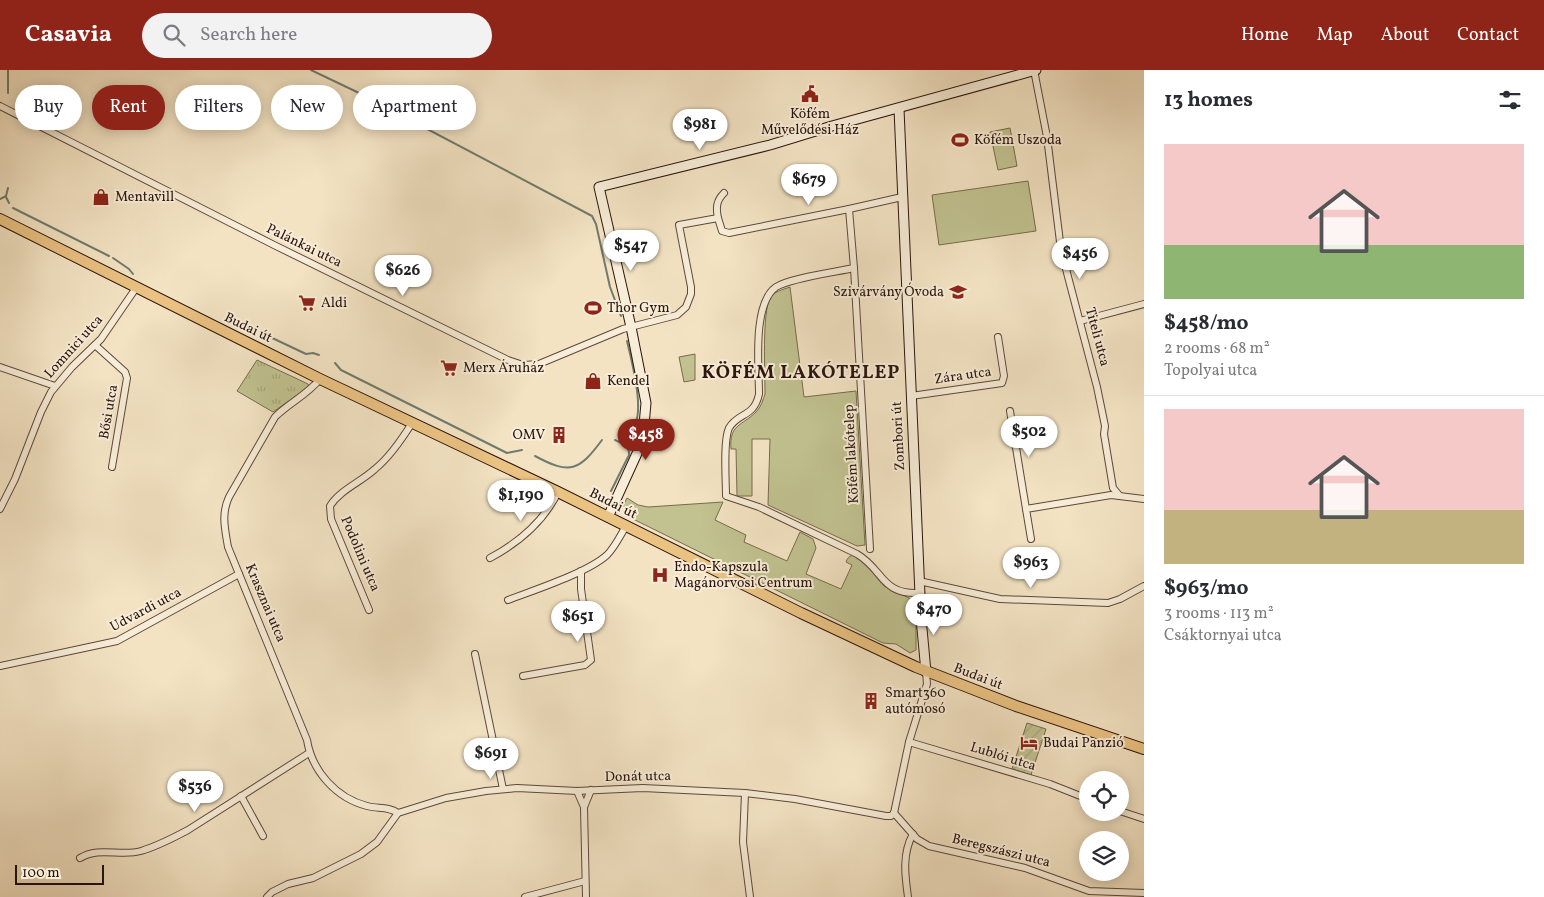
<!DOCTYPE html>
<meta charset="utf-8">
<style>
body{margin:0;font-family:Vollkorn,serif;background:#f2f2f3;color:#2b2b33;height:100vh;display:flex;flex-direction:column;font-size:19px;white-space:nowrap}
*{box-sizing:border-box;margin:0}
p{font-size:16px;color:#7c7c81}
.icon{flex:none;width:28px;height:28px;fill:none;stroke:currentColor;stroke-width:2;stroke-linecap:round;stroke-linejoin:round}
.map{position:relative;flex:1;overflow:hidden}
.side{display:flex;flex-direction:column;background:#fff;width:400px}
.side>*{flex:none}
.banner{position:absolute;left:15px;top:15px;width:475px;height:45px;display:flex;gap:10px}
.buttons{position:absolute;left:1079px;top:701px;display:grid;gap:10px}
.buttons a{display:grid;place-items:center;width:50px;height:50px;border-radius:50%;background:#fff;box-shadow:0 2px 12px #0003;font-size:25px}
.scale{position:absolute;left:15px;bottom:12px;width:89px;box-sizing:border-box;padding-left:5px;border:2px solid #2c150d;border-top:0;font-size:14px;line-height:18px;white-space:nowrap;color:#2c150d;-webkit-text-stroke:4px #f7edd8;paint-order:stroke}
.price{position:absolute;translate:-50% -42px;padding:0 11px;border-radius:18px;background:#fff;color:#222;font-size:16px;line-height:32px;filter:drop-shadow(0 1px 2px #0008)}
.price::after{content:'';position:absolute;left:50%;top:30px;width:15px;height:11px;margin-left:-8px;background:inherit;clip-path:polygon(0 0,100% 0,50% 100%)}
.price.active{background:#8f2418;color:#fff}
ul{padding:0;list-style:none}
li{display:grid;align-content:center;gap:10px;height:265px;padding:0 20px}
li+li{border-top:1px solid #e1e1e2}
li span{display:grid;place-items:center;height:155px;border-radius:0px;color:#555}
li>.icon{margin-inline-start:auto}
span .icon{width:90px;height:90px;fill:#fffc;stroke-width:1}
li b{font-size:21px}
h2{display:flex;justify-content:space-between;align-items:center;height:60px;padding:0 20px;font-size:21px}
.pill{padding:0 18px;border-radius:22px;background:#fff;box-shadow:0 2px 12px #0003;font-size:18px;line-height:45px}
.pill.active{background:#8f2418;color:#fff}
header{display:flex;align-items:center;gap:30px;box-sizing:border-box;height:70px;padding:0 25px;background:#8f2418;color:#fff}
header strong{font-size:24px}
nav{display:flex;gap:28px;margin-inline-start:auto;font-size:18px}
.search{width:350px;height:45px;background:#f2f2f3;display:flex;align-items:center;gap:12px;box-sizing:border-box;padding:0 18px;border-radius:28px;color:#7c7c81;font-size:19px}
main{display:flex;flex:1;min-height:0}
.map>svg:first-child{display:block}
</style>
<header>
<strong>Casavia</strong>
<div class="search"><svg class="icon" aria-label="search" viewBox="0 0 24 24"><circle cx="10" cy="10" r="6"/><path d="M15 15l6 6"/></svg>Search here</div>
<nav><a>Home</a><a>Map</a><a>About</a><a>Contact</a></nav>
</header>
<main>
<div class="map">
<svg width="1144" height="827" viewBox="0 0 1144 827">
<defs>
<pattern id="grass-tufts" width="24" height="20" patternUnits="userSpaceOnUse" patternTransform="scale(1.25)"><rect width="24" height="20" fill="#c1c290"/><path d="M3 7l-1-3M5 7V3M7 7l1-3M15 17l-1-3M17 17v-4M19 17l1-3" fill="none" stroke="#a6a67b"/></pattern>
<pattern id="garden-furrows" width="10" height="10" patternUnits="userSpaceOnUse" patternTransform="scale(1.25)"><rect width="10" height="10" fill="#c1c290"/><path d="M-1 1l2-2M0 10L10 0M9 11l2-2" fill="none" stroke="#a6a67b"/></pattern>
</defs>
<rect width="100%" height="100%" fill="#f3e3c3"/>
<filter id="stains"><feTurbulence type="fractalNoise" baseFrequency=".004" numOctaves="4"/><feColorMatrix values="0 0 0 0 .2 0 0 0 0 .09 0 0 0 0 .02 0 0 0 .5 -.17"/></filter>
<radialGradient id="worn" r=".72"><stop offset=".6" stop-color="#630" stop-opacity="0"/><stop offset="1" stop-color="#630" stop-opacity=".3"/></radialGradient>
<path fill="url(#grass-tufts)" stroke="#766c4e" d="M 257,290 L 308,314 L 309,317 L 273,342 L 237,321 Z"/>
<g fill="#c1c290" stroke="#766c4e">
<path d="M 1010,58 L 1017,96 L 998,100 L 990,62 Z"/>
<path d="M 1028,111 L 1036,161 L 939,175 L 932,125 Z"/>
<path d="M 790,217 L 804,327 L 856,321 L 865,475 L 857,476 L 768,435 L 770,369 L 752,369 L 752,426 L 737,426 L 736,379 L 731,379 C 729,354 742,356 756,342 C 761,337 763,330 765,324 C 765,305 762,242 770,229 C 774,221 782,220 790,217 Z"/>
<path d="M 695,284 L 695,310 L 684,312 L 679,287 Z"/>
<path d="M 627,428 L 638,435 L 648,437 L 723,432 L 715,450 L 746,465 L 744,472 L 787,491 L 800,462 L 813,469 L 816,478 L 806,504 L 841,519 L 852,495 L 846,492 C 854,470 877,511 884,516 C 893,523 906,525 916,532 L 916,580 L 910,583 L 896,574 L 883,573 L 629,447 L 632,441 L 623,436 Z"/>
</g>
<path fill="url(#garden-furrows)" stroke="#766c4e" d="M 1027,653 L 1046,659 L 1031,705 L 1012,699 Z"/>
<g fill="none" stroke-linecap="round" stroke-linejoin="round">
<g stroke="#6f7b6e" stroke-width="2">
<path d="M 8,0 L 8,23"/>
<path d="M 311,0 L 357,22 L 592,146 L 596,154 L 610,217 L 621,246"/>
<path d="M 6,127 L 9,133"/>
<path d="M 0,129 L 6,126 L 8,118"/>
<path d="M 13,138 L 109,186"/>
<path d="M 113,188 L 129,199 L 133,204"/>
<path d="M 268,266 L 306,284 L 313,283 L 319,285"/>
<path d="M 335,293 L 341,300 L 507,383 L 522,380"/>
<path d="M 626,355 L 634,355 C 645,341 631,288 627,271"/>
<path d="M 535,386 C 570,405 579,401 602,370"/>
<path d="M 611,421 L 629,385 C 630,376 622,373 615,370"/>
</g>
<g stroke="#5e483a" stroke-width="8">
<g id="street">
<path d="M 1034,0 L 1047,67 L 1061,180 L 1097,317 L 1105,356 L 1104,364 L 1113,418 L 1119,425"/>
<path d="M 0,36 L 274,175 L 508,290 L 523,295 L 539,294 L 623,259 L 677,245 L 686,237 L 691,224 L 691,217 L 679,155 L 718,148 L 722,161 L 729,163 L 849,139 L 854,198 C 836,202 790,208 776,217 C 752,234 759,298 759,324 C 754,348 738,342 729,358 C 723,371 726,410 726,426 L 759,437 L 857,484 C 884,500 881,525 920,523"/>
<path d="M 849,139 L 902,127"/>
<path d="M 718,148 C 716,138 716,131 724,123"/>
<path d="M 854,198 L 870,479"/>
<path d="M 1080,251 L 1144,234"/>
<path d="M 95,275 L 125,302 L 127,308 L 112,397"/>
<path d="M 0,297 L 55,316"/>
<path d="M 320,309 C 307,325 289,333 275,347 L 229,427 C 221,444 225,459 228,477 L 307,670 C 312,701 336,728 367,736 C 378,739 388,736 398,743"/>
<path d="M 911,326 L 1002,313 L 1004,306 L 998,267"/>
<path d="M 1010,341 L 1026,439"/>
<path d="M 0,439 L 15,409 L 41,342 L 51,322 L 72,297 L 101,269 L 136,218"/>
<path d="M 1031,469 L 1026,439 L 1111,425 L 1144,429"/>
<path d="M 490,488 C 518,473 544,451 558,422"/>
<path d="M 919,511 L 1000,529 L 1108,533 L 1120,529 L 1144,516"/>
<path d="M 508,530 C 534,520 587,503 607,485 C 615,477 620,466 626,456"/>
<path d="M 369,540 L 331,449 L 330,436 C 340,420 361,412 375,399 C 390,387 402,369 412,353"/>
<path d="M 475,584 L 503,719"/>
<path d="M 0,596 L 117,571 L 239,504"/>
<path d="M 523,606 L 585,595 L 591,590 L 581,519 L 581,501"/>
<path d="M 909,672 L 1050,714 L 1088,729"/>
<path d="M 577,721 L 584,737"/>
<path d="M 745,723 L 743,772 L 750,827"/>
<path d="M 241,726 L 263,766"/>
<path d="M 1120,741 L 1144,749"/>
<path d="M 894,743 L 917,769 L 929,776 L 1025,798 L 1089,821 L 1144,823"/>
<path d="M 894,743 L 909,672 L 927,614 L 926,602"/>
<path d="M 80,788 C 99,776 121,787 141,781 C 158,776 173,768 188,760 L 309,683"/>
<path d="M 267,827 L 272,822 L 288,814 L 313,808 L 361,784 L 377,772 L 398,743 L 446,728 L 486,721 L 517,718 L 577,721 L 643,718 L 745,723 L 795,729 L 886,746 L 891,746 L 894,743"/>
<path d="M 525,827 L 585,811"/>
<path d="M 586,827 L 584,737 L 591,720"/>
<path d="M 908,827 C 905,806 902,783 913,764"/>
</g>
</g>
<g stroke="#2c150d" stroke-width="11">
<g id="secondary">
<path d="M 899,39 L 921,548 L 926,602"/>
<path d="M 608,447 L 639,379 L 644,355 L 646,333 L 631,257 L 599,117 L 770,75 L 832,56 L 1036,0"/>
</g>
</g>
<g stroke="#2c150d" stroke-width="12">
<path id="primary" d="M 0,149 L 320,309 L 558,422 L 801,543 L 916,597 L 1016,636 L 1144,679"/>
</g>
<use href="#street" stroke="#f7edd8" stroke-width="6"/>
<use href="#secondary" stroke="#f7edd8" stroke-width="9"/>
<use href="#primary" stroke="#eac282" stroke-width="10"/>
</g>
<defs>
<g id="civic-bare" transform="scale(1.35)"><path d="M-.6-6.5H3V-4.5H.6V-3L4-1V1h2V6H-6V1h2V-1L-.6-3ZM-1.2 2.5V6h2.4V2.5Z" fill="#8f2418" stroke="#f7edd8" stroke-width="2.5" paint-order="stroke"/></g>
<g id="stadium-bare" transform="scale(1.35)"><path d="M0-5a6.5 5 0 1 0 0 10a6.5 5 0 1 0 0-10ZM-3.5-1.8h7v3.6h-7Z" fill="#8f2418" stroke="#f7edd8" stroke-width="2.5" paint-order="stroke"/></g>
<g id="shop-bare" transform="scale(1.35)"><path d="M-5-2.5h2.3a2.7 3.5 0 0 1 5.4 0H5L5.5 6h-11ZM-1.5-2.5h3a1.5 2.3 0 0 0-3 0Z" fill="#8f2418" stroke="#f7edd8" stroke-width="2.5" paint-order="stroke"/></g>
<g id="school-bare" transform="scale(1.35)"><path d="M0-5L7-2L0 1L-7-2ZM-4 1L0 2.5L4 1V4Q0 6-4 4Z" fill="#8f2418" stroke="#f7edd8" stroke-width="2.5" paint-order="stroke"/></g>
<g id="supermarket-bare" transform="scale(1.35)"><path d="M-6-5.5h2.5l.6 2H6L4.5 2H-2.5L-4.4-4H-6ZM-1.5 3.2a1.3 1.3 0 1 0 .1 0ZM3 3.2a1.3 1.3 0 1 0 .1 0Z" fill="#8f2418" stroke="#f7edd8" stroke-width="2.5" paint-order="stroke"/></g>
<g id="building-bare" transform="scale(1.35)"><path d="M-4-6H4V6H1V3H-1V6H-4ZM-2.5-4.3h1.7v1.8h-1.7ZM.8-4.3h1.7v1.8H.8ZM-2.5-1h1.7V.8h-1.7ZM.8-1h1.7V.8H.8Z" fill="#8f2418" stroke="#f7edd8" stroke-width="2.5" paint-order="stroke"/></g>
<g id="hospital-bare" transform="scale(1.35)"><path d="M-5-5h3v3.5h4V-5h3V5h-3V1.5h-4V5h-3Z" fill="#8f2418" stroke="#f7edd8" stroke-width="2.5" paint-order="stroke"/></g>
<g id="hotel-bare" transform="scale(1.35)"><path d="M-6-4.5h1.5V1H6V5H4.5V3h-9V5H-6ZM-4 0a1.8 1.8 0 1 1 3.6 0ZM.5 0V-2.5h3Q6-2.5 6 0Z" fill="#8f2418" stroke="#f7edd8" stroke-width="2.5" paint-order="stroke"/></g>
</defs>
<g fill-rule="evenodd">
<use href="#civic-bare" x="810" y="24"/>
<use href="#stadium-bare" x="960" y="70"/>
<use href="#shop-bare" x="101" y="127"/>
<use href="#school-bare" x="958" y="222"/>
<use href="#supermarket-bare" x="307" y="233"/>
<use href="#stadium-bare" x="593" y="238"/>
<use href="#supermarket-bare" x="449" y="298"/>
<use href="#shop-bare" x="593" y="311"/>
<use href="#building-bare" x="559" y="365"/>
<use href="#hospital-bare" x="660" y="505"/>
<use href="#building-bare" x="871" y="631"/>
<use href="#hotel-bare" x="1029" y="673"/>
</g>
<g text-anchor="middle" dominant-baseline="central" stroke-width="4" stroke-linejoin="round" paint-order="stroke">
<g font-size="14" fill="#2c150d" stroke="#f7edd8" text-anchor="start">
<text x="810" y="44" text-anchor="middle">Köfém<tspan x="810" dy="16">Művelődési Ház</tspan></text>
<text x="974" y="70">Köfém Uszoda</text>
<text x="115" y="127">Mentavill</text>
<text x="944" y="222" text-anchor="end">Szivárvány Óvoda</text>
<text x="321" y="233">Aldi</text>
<text x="607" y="238">Thor Gym</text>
<text x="463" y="298">Merx Áruház</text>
<text x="607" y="311">Kendel</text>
<text x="545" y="365" text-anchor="end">OMV</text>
<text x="674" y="497">Endo-Kapszula<tspan x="674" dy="16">Magánorvosi Centrum</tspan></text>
<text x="885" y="623">Smart360<tspan x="885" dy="16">autómosó</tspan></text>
<text x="1043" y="673">Budai Panzió</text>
</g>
<g font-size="14" fill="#2c150d" stroke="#f7edd8">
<text transform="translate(304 176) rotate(26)">Palánkai utca</text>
<text transform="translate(248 258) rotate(26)">Budai út</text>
<text transform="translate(1097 267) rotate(75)">Titeli utca</text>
<text transform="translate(74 277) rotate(-48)">Lomnici utca</text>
<text transform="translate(963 306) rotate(-8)">Zára utca</text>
<text transform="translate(109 342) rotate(-80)">Bősi utca</text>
<text transform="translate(899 366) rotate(-93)">Zombori út</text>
<text transform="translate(852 384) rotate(-93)">Köfém lakótelep</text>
<text transform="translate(613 434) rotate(27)">Budai út</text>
<text transform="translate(360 484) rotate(67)">Podolini utca</text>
<text transform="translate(265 533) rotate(67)">Krasznai utca</text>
<text transform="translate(146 540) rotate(-28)">Udvardi utca</text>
<text transform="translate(978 607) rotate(21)">Budai út</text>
<text transform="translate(1003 687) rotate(17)">Lublói utca</text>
<text transform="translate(638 707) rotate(-1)">Donát utca</text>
<text transform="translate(1001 781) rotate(14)">Beregszászi utca</text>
</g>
<g font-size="19" font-weight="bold" letter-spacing="1" fill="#2c150d" stroke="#f7edd8">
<text x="801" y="303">KÖFÉM LAKÓTELEP</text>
</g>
</g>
<rect width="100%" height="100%" filter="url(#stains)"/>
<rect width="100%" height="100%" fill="url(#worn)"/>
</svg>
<div class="buttons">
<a><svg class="icon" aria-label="locate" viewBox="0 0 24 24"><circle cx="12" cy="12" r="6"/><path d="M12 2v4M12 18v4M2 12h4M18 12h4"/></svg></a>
<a><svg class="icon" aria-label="layers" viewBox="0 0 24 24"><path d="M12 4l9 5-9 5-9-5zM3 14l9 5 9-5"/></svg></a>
</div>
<div class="scale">100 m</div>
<b class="price" style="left:700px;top:81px">$981</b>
<b class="price" style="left:809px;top:136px">$679</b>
<b class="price" style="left:631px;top:202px">$547</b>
<b class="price" style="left:1080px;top:210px">$456</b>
<b class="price" style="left:403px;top:227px">$626</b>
<b class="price" style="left:1029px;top:388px">$502</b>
<b class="price active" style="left:646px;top:391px">$458</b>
<b class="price" style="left:521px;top:452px">$1,190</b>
<b class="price" style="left:1031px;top:519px">$963</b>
<b class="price" style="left:934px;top:566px">$470</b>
<b class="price" style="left:578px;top:573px">$651</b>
<b class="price" style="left:491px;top:710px">$691</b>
<b class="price" style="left:195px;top:743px">$536</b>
<div class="banner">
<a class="pill">Buy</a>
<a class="pill active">Rent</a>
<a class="pill">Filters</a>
<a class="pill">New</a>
<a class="pill">Apartment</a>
</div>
</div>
<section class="side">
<h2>13 homes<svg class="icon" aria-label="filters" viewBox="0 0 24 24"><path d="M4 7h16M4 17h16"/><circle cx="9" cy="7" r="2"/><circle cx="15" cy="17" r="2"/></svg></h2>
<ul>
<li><span style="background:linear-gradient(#f6c9c9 65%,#8fb573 0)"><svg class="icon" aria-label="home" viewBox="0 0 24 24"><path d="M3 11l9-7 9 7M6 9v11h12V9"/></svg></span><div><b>$458/mo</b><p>2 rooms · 68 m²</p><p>Topolyai utca</p></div></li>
<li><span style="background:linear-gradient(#f6c9c9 65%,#c2b280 0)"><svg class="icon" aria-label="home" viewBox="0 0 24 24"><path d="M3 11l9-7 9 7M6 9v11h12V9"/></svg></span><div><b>$963/mo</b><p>3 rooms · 113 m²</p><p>Csáktornyai utca</p></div></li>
</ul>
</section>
</main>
